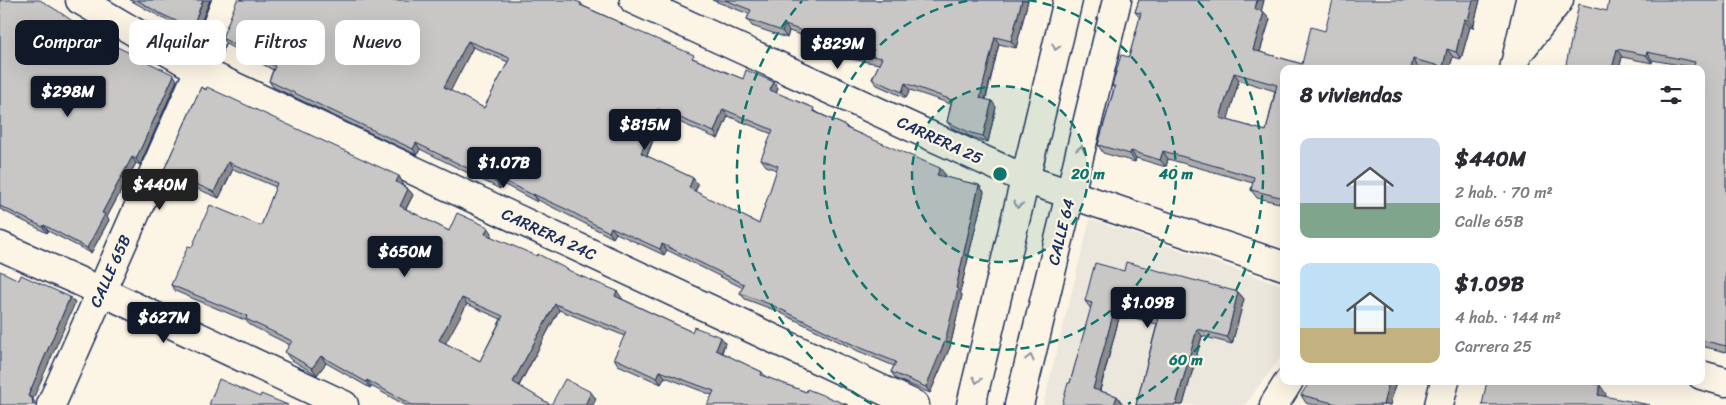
<!DOCTYPE html>
<html lang="es">
<meta charset="utf-8">
<style>
body{margin:0;font-family:Sriracha,sans-serif;background:#f7f7f7;color:#2b2b33;height:100vh;display:flex;flex-direction:column;font-size:19px;white-space:nowrap}
*{box-sizing:border-box;margin:0}
p{font-size:16px;color:#7c7c81}
.icon{flex:none;width:28px;height:28px;fill:none;stroke:currentColor;stroke-width:2;stroke-linecap:round;stroke-linejoin:round}
.map{position:relative;flex:1;overflow:hidden}
.side{position:absolute;left:1280px;top:65px;width:425px;height:320px;display:flex;flex-direction:column;background:#fff;border-radius:10px;box-shadow:0 5px 20px #0002}
.side>*{flex:none}
.hud{position:absolute;left:15px;top:20px;width:475px;height:45px;display:flex;gap:10px}
.price{position:absolute;translate:-50% -42px;padding:0 11px;border-radius:5px;background:#111827;color:#fff;font-size:16px;line-height:32px;filter:drop-shadow(0 1px 2px #0008)}
.price::after{content:'';position:absolute;left:50%;top:30px;width:15px;height:11px;margin-left:-8px;background:inherit;clip-path:polygon(0 0,100% 0,50% 100%)}
.price.on{background:#222;color:#fff}
ul{padding:0;list-style:none}
li{display:flex;align-items:center;gap:15px;height:125px;padding:0 20px}
li span{display:grid;place-items:center;flex:none;width:140px;height:100px;border-radius:10px;color:#555}
li>.icon{margin-inline-start:auto}
span .icon{width:60px;height:60px;fill:#fffc;stroke-width:1}
li b{font-size:21px}
h2{display:flex;justify-content:space-between;align-items:center;height:60px;padding:0 20px;font-size:21px}
.chip{padding:0 18px;border-radius:10px;background:#fff;box-shadow:0 5px 20px #0002;font-size:18px;line-height:45px}
.chip.on{background:#111827;color:#fff}
.map>svg:first-child{display:block}
</style>
<div class="map">
<svg width="1726" height="405" viewBox="0 0 1726 405">
<rect width="100%" height="100%" fill="#fcf5e5"/>
<filter id="ink" filterUnits="userSpaceOnUse"><feTurbulence type="fractalNoise" baseFrequency=".02" numOctaves="2"/><feDisplacementMap in="SourceGraphic" scale="10" xChannelSelector="R" yChannelSelector="G"/><feConvolveMatrix kernelMatrix="1 2 1 2 8 2 1 2 1" color-interpolation-filters="sRGB"/></filter>
<g filter="url(#ink)">
<path fill="#ece7dc" d="M 1090,219 L 1284,286 L 1284,353 L 1245,405 L 1043,405 Z"/>
<g fill="none" stroke-linecap="round" stroke-linejoin="round">
<g stroke="#1b2f5e" stroke-width="31">
<g id="street">
<path d="M 80,0 L 199,70 L 915,405"/>
<path d="M 634,0 L 1025,179"/>
<path d="M 1523,47 L 1559,0"/>
<path d="M 1514,69 L 1530,0"/>
<path d="M 0,246 L 101,291 L 344,405"/>
<path d="M 51,405 L 199,70 L 227,0"/>
<path d="M 1274,405 L 1289,381"/>
<path d="M 1439,405 L 1445,381"/>
</g>
</g>
<g stroke="#1b2f5e" stroke-width="31">
<g id="secondary">
<path d="M 1025,179 L 1284,266"/>
<path d="M 1701,375 L 1726,382"/>
<path d="M 971,405 L 1068,0"/>
<path d="M 1019,405 L 1117,0"/>
</g>
</g>
<use href="#street" stroke="#fcf5e5" stroke-width="28"/>
<use href="#secondary" stroke="#fcf5e5" stroke-width="28"/>
</g>
<g fill="#acabaa" stroke="#1b2f5e" fill-rule="evenodd">
<path d="M 0,0 L 91,34 L 177,80 L 140,165 L 136,163 L 107,217 L 109,220 L 91,253 L 48,231 L 47,233 L 0,209 Z"/>
<path d="M 130,0 L 210,0 L 198,30 L 196,28 L 193,34 L 164,19 Z"/>
<path d="M 712,0 L 1028,0 L 1016,48 L 999,44 L 986,99 L 996,107 L 988,142 L 976,139 L 952,128 L 947,122 L 951,104 L 910,90 L 906,98 L 877,85 L 872,79 L 879,64 L 845,58 L 840,51 L 841,48 L 789,31 L 787,38 L 752,26 L 747,19 L 749,14 Z"/>
<path d="M 1139,0 L 1264,0 L 1261,11 L 1264,12 L 1270,19 L 1260,52 L 1302,64 L 1325,31 L 1480,0 L 1473,28 L 1470,27 L 1461,59 L 1453,57 L 1449,69 L 1426,69 L 1418,67 L 1418,69 L 1284,69 L 1284,204 L 1257,198 L 1251,190 L 1253,183 L 1168,159 L 1166,167 L 1136,158 L 1135,162 L 1103,153 L 1098,145 L 1114,88 L 1112,86 L 1129,57 L 1140,18 L 1135,12 ZM 1239,80 L 1275,91 L 1266,131 L 1227,120 Z"/>
<path d="M 1726,0 L 1726,352 L 1701,346 L 1701,69 L 1652,60 L 1652,63 L 1622,57 L 1619,69 L 1607,11 Z"/>
<path d="M 581,3 L 583,6 L 621,23 L 623,26 L 697,60 L 743,79 L 774,82 L 778,88 L 776,93 L 846,126 L 849,129 L 945,174 L 944,177 L 979,185 L 984,192 L 960,292 L 962,295 L 950,347 L 930,393 L 896,379 L 891,372 L 894,366 L 858,351 L 777,311 L 745,299 L 740,293 L 743,288 L 667,250 L 664,255 L 616,233 L 613,238 L 572,217 L 538,200 L 537,202 L 503,184 L 500,189 L 420,149 L 417,155 L 273,87 L 269,81 L 273,70 L 226,44 L 222,38 ZM 473,47 L 508,62 L 484,108 L 450,91 ZM 663,115 L 718,139 L 728,116 L 772,134 L 761,159 L 766,166 L 777,170 L 759,224 L 695,192 L 698,185 L 693,178 L 647,156 Z"/>
<path d="M 201,87 L 403,183 L 402,185 L 408,189 L 413,195 L 406,209 L 449,231 L 492,233 L 491,237 L 578,275 L 622,298 L 622,299 L 692,332 L 725,343 L 722,353 L 762,372 L 766,377 L 806,392 L 848,405 L 712,395 L 665,377 L 661,384 L 618,365 L 614,358 L 625,336 L 559,310 L 519,386 L 551,405 L 405,405 L 371,386 L 370,388 L 326,363 L 317,375 L 290,359 L 285,352 L 290,345 L 250,325 L 247,321 L 175,291 L 171,285 L 192,247 L 261,226 L 276,187 L 233,169 L 219,198 L 169,177 L 164,170 ZM 467,304 L 501,319 L 480,361 L 445,343 Z"/>
<path d="M 1124,271 L 1238,292 L 1244,299 L 1232,344 L 1202,336 L 1183,405 L 1136,405 L 1157,324 L 1120,314 L 1100,391 L 1117,396 L 1122,403 L 1070,383 L 1091,309 L 1085,301 Z"/>
<path d="M 1396,381 L 1390,405 L 1313,405 L 1306,403 L 1301,395 Z"/>
</g>
<g fill="#8c8b8b" stroke="#1b2f5e">
<path d="M 203,0 L 210,0 L 198,30 L 194,23 Z"/>
<path d="M 1022,0 L 1028,0 L 1016,48 L 1011,41 Z"/>
<path d="M 1257,0 L 1264,0 L 1260,17 L 1255,9 Z"/>
<path d="M 1473,0 L 1480,0 L 1473,28 L 1468,20 Z"/>
<path d="M 1264,12 L 1270,19 L 1258,58 L 1253,50 Z"/>
<path d="M 1464,19 L 1470,27 L 1461,59 L 1456,52 Z"/>
<path d="M 191,22 L 196,28 L 193,34 L 189,27 Z"/>
<path d="M 785,25 L 789,31 L 787,38 L 782,31 Z"/>
<path d="M 995,37 L 999,44 L 984,104 L 980,98 Z"/>
<path d="M 468,41 L 473,47 L 449,94 L 444,87 Z"/>
<path d="M 1447,49 L 1453,57 L 1449,69 L 1444,69 L 1443,67 Z"/>
<path d="M 1617,49 L 1622,57 L 1619,69 L 1612,69 Z"/>
<path d="M 1647,52 L 1652,60 L 1652,63 L 1646,55 Z"/>
<path d="M 1413,59 L 1418,67 L 1418,69 L 1411,69 Z"/>
<path d="M 1234,73 L 1239,80 L 1226,126 L 1220,118 Z"/>
<path d="M 174,75 L 177,80 L 140,165 L 136,159 Z"/>
<path d="M 774,82 L 778,88 L 775,96 L 770,90 Z"/>
<path d="M 905,83 L 910,90 L 906,98 L 902,92 Z"/>
<path d="M 992,101 L 996,107 L 988,142 L 983,136 Z"/>
<path d="M 658,109 L 663,115 L 645,160 L 641,153 Z"/>
<path d="M 723,109 L 728,116 L 718,139 L 714,132 Z"/>
<path d="M 416,143 L 420,149 L 417,155 L 413,149 Z"/>
<path d="M 1131,151 L 1136,158 L 1135,162 L 1130,154 Z"/>
<path d="M 1163,151 L 1168,159 L 1166,167 L 1160,160 Z"/>
<path d="M 132,157 L 136,163 L 107,217 L 109,220 L 91,253 L 87,248 L 102,213 Z"/>
<path d="M 228,162 L 233,169 L 219,198 L 214,192 Z"/>
<path d="M 940,168 L 945,174 L 942,182 L 937,175 Z"/>
<path d="M 399,176 L 403,183 L 400,189 L 396,182 Z"/>
<path d="M 498,178 L 503,184 L 500,189 L 496,182 Z"/>
<path d="M 693,178 L 698,185 L 693,195 L 689,188 Z"/>
<path d="M 979,185 L 984,192 L 960,292 L 962,295 L 950,347 L 930,393 L 926,387 L 956,288 Z"/>
<path d="M 408,189 L 413,195 L 404,212 L 400,206 Z"/>
<path d="M 533,194 L 538,200 L 537,202 L 533,195 Z"/>
<path d="M 44,225 L 48,231 L 47,233 L 43,227 Z"/>
<path d="M 488,227 L 492,233 L 489,240 L 485,234 Z"/>
<path d="M 611,227 L 616,233 L 613,238 L 609,232 Z"/>
<path d="M 662,244 L 667,250 L 664,255 L 660,249 Z"/>
<path d="M 617,291 L 622,298 L 620,302 L 615,296 Z"/>
<path d="M 1238,292 L 1244,299 L 1232,344 L 1227,337 Z"/>
<path d="M 70,297 L 75,303 L 33,399 L 36,405 L 33,405 L 28,396 Z"/>
<path d="M 462,298 L 467,304 L 444,346 L 439,340 Z"/>
<path d="M 555,304 L 559,310 L 517,389 L 513,382 Z"/>
<path d="M 1115,307 L 1120,314 L 1098,397 L 1093,389 Z"/>
<path d="M 1197,329 L 1202,336 L 1183,405 L 1176,405 Z"/>
<path d="M 721,337 L 725,343 L 720,357 L 716,350 Z"/>
<path d="M 321,356 L 326,363 L 317,375 L 312,368 Z"/>
<path d="M 660,371 L 665,377 L 661,384 L 657,378 Z"/>
<path d="M 367,380 L 371,386 L 370,388 L 366,382 Z"/>
<path d="M 1389,381 L 1396,381 L 1390,405 L 1383,405 Z"/>
<path d="M 1600,385 L 1606,394 L 1604,403 L 1598,395 Z"/>
<path d="M 591,392 L 596,399 L 593,405 L 585,405 Z"/>
<path d="M 1117,396 L 1122,403 L 1122,405 L 1114,405 Z"/>
</g>
<g fill="#c8c7c6" stroke="#1b2f5e" fill-rule="evenodd">
<path d="M 0,0 L 40,0 L 58,11 L 91,34 L 174,75 L 136,159 L 132,157 L 102,213 L 105,214 L 87,248 L 44,225 L 43,227 L 0,206 Z"/>
<path d="M 137,0 L 203,0 L 194,23 L 191,22 L 189,27 L 159,13 Z"/>
<path d="M 237,0 L 573,0 L 581,3 L 580,5 L 621,23 L 621,24 L 694,55 L 692,58 L 743,79 L 746,70 L 774,82 L 770,90 L 814,108 L 813,111 L 846,126 L 846,128 L 940,168 L 937,175 L 979,185 L 956,288 L 958,289 L 945,341 L 926,387 L 891,372 L 896,362 L 854,345 L 772,305 L 740,293 L 744,284 L 662,244 L 660,249 L 611,227 L 609,232 L 568,210 L 533,194 L 533,195 L 498,178 L 496,182 L 416,143 L 413,149 L 269,81 L 275,66 L 222,38 ZM 468,41 L 510,58 L 484,108 L 444,87 ZM 658,109 L 714,132 L 723,109 L 773,130 L 761,159 L 778,166 L 759,224 L 689,188 L 693,178 L 641,153 Z"/>
<path d="M 725,0 L 1022,0 L 1011,41 L 995,37 L 980,98 L 992,101 L 983,136 L 971,133 L 947,122 L 952,100 L 905,83 L 902,92 L 872,79 L 882,58 L 840,51 L 842,44 L 785,25 L 782,31 L 747,19 L 751,10 Z"/>
<path d="M 1139,0 L 1257,0 L 1255,9 L 1264,12 L 1253,50 L 1302,64 L 1311,27 L 1325,31 L 1333,0 L 1473,0 L 1468,20 L 1464,19 L 1456,52 L 1447,49 L 1443,67 L 1413,59 L 1411,69 L 1284,69 L 1284,198 L 1251,190 L 1254,177 L 1163,151 L 1160,160 L 1131,151 L 1130,154 L 1098,145 L 1115,86 L 1112,86 L 1121,55 L 1129,57 L 1141,13 L 1135,12 ZM 1234,73 L 1277,85 L 1266,131 L 1220,118 Z"/>
<path d="M 1609,0 L 1726,0 L 1726,346 L 1701,340 L 1701,69 L 1693,69 L 1695,62 L 1647,52 L 1646,55 L 1617,49 L 1612,69 L 1565,69 L 1579,4 L 1607,11 Z"/>
<path d="M 201,87 L 206,90 L 207,87 L 399,176 L 396,182 L 408,189 L 400,206 L 449,231 L 457,213 L 488,227 L 485,234 L 537,256 L 538,254 L 578,275 L 617,291 L 615,296 L 692,332 L 694,327 L 721,337 L 716,350 L 762,372 L 761,375 L 806,392 L 807,389 L 848,405 L 707,405 L 714,391 L 660,371 L 657,378 L 614,358 L 626,332 L 555,304 L 513,382 L 551,405 L 412,405 L 367,380 L 366,382 L 321,356 L 312,368 L 285,352 L 292,341 L 246,319 L 247,316 L 171,285 L 188,246 L 192,247 L 210,205 L 261,226 L 277,183 L 228,162 L 214,192 L 164,170 ZM 462,298 L 503,316 L 480,361 L 439,340 Z"/>
<path d="M 1126,262 L 1238,292 L 1227,337 L 1197,329 L 1176,405 L 1136,405 L 1159,318 L 1115,307 L 1093,389 L 1117,396 L 1114,405 L 1062,405 L 1068,383 L 1070,383 L 1092,303 L 1085,301 L 1095,263 L 1124,271 Z"/>
<path d="M 0,271 L 19,280 L 21,275 L 70,297 L 28,396 L 32,398 L 33,405 L 0,405 Z"/>
<path d="M 219,379 L 260,397 L 261,394 L 288,405 L 209,405 Z"/>
<path d="M 565,379 L 591,392 L 585,405 L 551,405 Z"/>
<path d="M 1310,381 L 1389,381 L 1383,405 L 1341,405 L 1301,395 Z"/>
<path d="M 1487,381 L 1582,381 L 1600,385 L 1598,395 L 1650,405 L 1482,405 Z"/>
</g>
<defs><path id="oneway-chevron" d="M-2-3.5L2.5 0L-2 3.5" fill="none" stroke-width="1.6" stroke-linecap="round" stroke-linejoin="round" transform="scale(1.25)"/></defs>
<g stroke="#8c92a2">
<use href="#oneway-chevron" transform="translate(1056 47) rotate(104)"/>
<use href="#oneway-chevron" transform="translate(1081 149) rotate(-76)"/>
<use href="#oneway-chevron" transform="translate(1018 205) rotate(103)"/>
<use href="#oneway-chevron" transform="translate(1030 358) rotate(-76)"/>
<use href="#oneway-chevron" transform="translate(977 380) rotate(103)"/>
</g>
</g>
<circle cx="1000" cy="174" r="88" fill="#0f766e" fill-opacity=".12"/>
<g fill="none" stroke="#0f766e" stroke-width="2.5" stroke-dasharray="9 6">
<circle cx="1000" cy="174" r="88"/>
<path d="M1028 0A176 176 0 1 1 972 0"/>
<path d="M872 404A263 263 0 0 1 802 1M1198 1A263 263 0 0 1 1128 404"/>
</g>
<g text-anchor="middle" dominant-baseline="central" stroke-width="4.5" stroke-linejoin="round" paint-order="stroke">
<g font-size="16" fill="#1b2f5e" stroke="#fcf5e5">
<text transform="translate(940 140) rotate(25)">CARRERA 25</text>
<text transform="translate(1061 232) rotate(-76)">CALLE 64</text>
<text transform="translate(549 234) rotate(25)">CARRERA 24C</text>
<text transform="translate(110 271) rotate(-66)">CALLE 65B</text>
</g>
</g>
<circle cx="1000" cy="174" r="8" fill="#0f766e" stroke="#fcf5e5" stroke-width="2.5"/>
<g font-size="15" text-anchor="middle" font-weight="bold" fill="#0f766e" stroke="#fcf5e5" stroke-width="4.5" stroke-linejoin="round" paint-order="stroke">
<text x="1088" y="179">20 m</text>
<text x="1176" y="179">40 m</text>
<text x="1186" y="365">60 m</text>
</g>
</svg>
<b class="price" style="left:838px;top:70px">$829M</b>
<b class="price" style="left:68px;top:118px">$298M</b>
<b class="price" style="left:645px;top:151px">$815M</b>
<b class="price" style="left:504px;top:189px">$1.07B</b>
<b class="price on" style="left:160px;top:211px">$440M</b>
<b class="price" style="left:405px;top:278px">$650M</b>
<b class="price" style="left:1148px;top:329px">$1.09B</b>
<b class="price" style="left:164px;top:344px">$627M</b>
<div class="hud">
<a class="chip on">Comprar</a>
<a class="chip">Alquilar</a>
<a class="chip">Filtros</a>
<a class="chip">Nuevo</a>
</div>
<section class="side">
<h2>8 viviendas<svg class="icon" aria-label="filters" viewBox="0 0 24 24"><path d="M4 7h16M4 17h16"/><circle cx="9" cy="7" r="2"/><circle cx="15" cy="17" r="2"/></svg></h2>
<ul>
<li><span style="background:linear-gradient(#c9d6e8 65%,#7fa58c 0)"><svg class="icon" aria-label="home" viewBox="0 0 24 24"><path d="M3 11l9-7 9 7M6 9v11h12V9"/></svg></span><div><b>$440M</b><p>2 hab. · 70 m²</p><p>Calle 65B</p></div></li>
<li><span style="background:linear-gradient(#bfe0f5 65%,#c2b280 0)"><svg class="icon" aria-label="home" viewBox="0 0 24 24"><path d="M3 11l9-7 9 7M6 9v11h12V9"/></svg></span><div><b>$1.09B</b><p>4 hab. · 144 m²</p><p>Carrera 25</p></div></li>
</ul>
</section>
</div>
